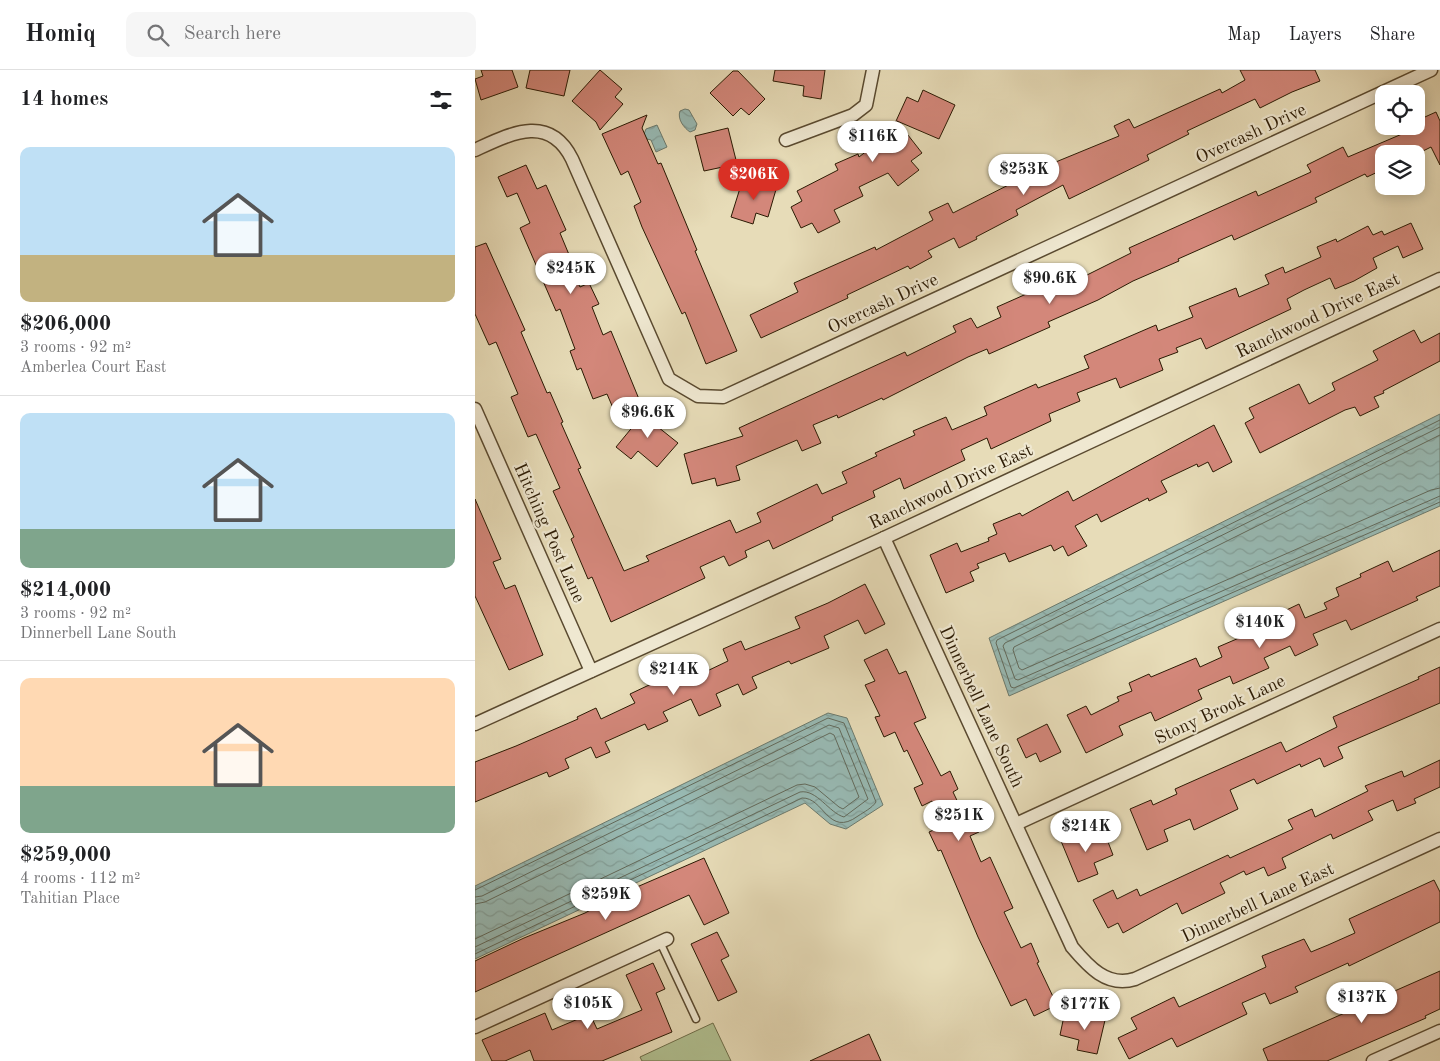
<!DOCTYPE html>
<meta charset="utf-8">
<style>
body{margin:0;font-family:"Old Standard TT",serif;background:#f6f6f6;color:#202124;height:100vh;display:flex;flex-direction:column;font-size:19px;white-space:nowrap}
*{box-sizing:border-box;margin:0}
p{font-size:16px;color:#757577}
.icon{flex:none;width:28px;height:28px;fill:none;stroke:currentColor;stroke-width:2;stroke-linecap:round;stroke-linejoin:round}
.map{position:relative;flex:1;overflow:hidden}
.drawer{display:flex;flex-direction:column;background:#fff;width:475px}
.drawer>*{flex:none}
.fabs{position:absolute;left:900px;top:15px;display:grid;gap:10px}
.fabs a{display:grid;place-items:center;width:50px;height:50px;border-radius:10px;background:#fff;box-shadow:0 2px 12px #0003;font-size:25px}
.price{position:absolute;translate:-50% -42px;padding:0 11px;border-radius:18px;background:#fff;color:#222;font-size:16px;line-height:32px;filter:drop-shadow(0 1px 2px #0008)}
.price::after{content:'';position:absolute;left:50%;top:30px;width:15px;height:11px;margin-left:-8px;background:inherit;clip-path:polygon(0 0,100% 0,50% 100%)}
.price.active{background:#d93025;color:#fff}
ul{padding:0;list-style:none}
li{display:grid;align-content:center;gap:10px;height:265px;padding:0 20px}
li+li{border-top:1px solid #e0e0e0}
li span{display:grid;place-items:center;height:155px;border-radius:10px;color:#555}
li>.icon{margin-inline-start:auto}
span .icon{width:90px;height:90px;fill:#fffc;stroke-width:1}
li b{font-size:21px}
h2{display:flex;justify-content:space-between;align-items:center;height:60px;padding:0 20px;font-size:21px}
header{display:flex;align-items:center;gap:30px;box-sizing:border-box;height:70px;padding:0 25px;background:#fff;border-bottom:1px solid #e0e0e0}
header strong{font-size:24px}
nav{display:flex;gap:28px;margin-inline-start:auto;font-size:18px}
.search{width:350px;height:45px;background:#f6f6f6;display:flex;align-items:center;gap:12px;box-sizing:border-box;padding:0 18px;border-radius:10px;color:#757577;font-size:19px}
main{display:flex;flex:1;min-height:0}
.map>svg:first-child{display:block}
</style>
<header>
<strong>Homiq</strong>
<div class="search"><svg class="icon" aria-label="search" viewBox="0 0 24 24"><circle cx="10" cy="10" r="6"/><path d="M15 15l6 6"/></svg>Search here</div>
<nav><a>Map</a><a>Layers</a><a>Share</a></nav>
</header>
<main>
<section class="drawer">
<h2>14 homes<svg class="icon" aria-label="filters" viewBox="0 0 24 24"><path d="M4 7h16M4 17h16"/><circle cx="9" cy="7" r="2"/><circle cx="15" cy="17" r="2"/></svg></h2>
<ul>
<li><span style="background:linear-gradient(#bfe0f5 70%,#c2b280 0)"><svg class="icon" aria-label="home" viewBox="0 0 24 24"><path d="M3 11l9-7 9 7M6 9v11h12V9"/></svg></span><div><b>$206,000</b><p>3 rooms · 92 m²</p><p>Amberlea Court East</p></div></li>
<li><span style="background:linear-gradient(#bfe0f5 75%,#7fa58c 0)"><svg class="icon" aria-label="home" viewBox="0 0 24 24"><path d="M3 11l9-7 9 7M6 9v11h12V9"/></svg></span><div><b>$214,000</b><p>3 rooms · 92 m²</p><p>Dinnerbell Lane South</p></div></li>
<li><span style="background:linear-gradient(#ffd9b3 70%,#7fa58c 0)"><svg class="icon" aria-label="home" viewBox="0 0 24 24"><path d="M3 11l9-7 9 7M6 9v11h12V9"/></svg></span><div><b>$259,000</b><p>4 rooms · 112 m²</p><p>Tahitian Place</p></div></li>
</ul>
</section>
<div class="map">
<svg width="965" height="991" viewBox="0 0 965 991">
<defs>
<pattern id="water-waves" width="16" height="10" patternUnits="userSpaceOnUse" patternTransform="scale(1.25)"><rect width="16" height="10" fill="#98bab4"/><path d="M0 5q4-4 8 0t8 0" fill="none" stroke="#839f99"/></pattern>
</defs>
<rect width="100%" height="100%" fill="#e7dcb8"/>
<filter id="stains"><feTurbulence type="fractalNoise" baseFrequency=".004" numOctaves="4"/><feColorMatrix values="0 0 0 0 .2 0 0 0 0 .09 0 0 0 0 .02 0 0 0 .5 -.17"/></filter>
<radialGradient id="worn" r=".72"><stop offset=".6" stop-color="#630" stop-opacity="0"/><stop offset="1" stop-color="#630" stop-opacity=".3"/></radialGradient>
<path fill="#b1c192" stroke="#6e6e4a" d="M 238,953 L 256,991 L 167,991 L 165,987 Z"/>
<g fill="url(#water-waves)" stroke="#6c7a6d">
<path d="M 210,39 L 214,40 L 222,54 L 220,60 L 215,62 C 209,58 202,49 205,41 Z"/>
<path d="M 182,55 L 192,77 L 181,82 L 176,70 L 172,69 L 169,64 L 171,59 Z"/>
<path d="M 965,344 L 965,436 L 534,626 L 514,568 Z"/>
<path d="M 353,643 L 372,648 L 408,735 L 371,759 L 355,754 L 330,733 L 0,889 L 0,816 Z"/>
</g>
<g fill="none" stroke-linecap="round" stroke-linejoin="round">
<g stroke="#626a5c" stroke-width="1">
<path d="M 965,350 L 522,570 L 521,573 L 536,617 L 539,618 L 965,432"/>
<path d="M 965,357 L 530,573 L 528,576 L 540,609 L 543,610 L 965,426"/>
<path d="M 965,365 L 539,577 L 538,580 L 544,598 L 547,600 L 956,420 L 965,418"/>
<path d="M 0,820 L 353,648 L 369,653 L 401,732 C 397,738 389,742 383,746 C 353,768 349,727 327,728 L 0,884"/>
<path d="M 0,827 L 7,826 L 354,655 L 364,658 L 393,729 L 369,747 C 354,743 342,719 325,722 L 0,877"/>
<path d="M 0,834 L 10,832 L 355,663 L 359,665 L 384,727 L 368,739 L 364,737 L 340,717 L 330,714 L 322,715 L 0,869"/>
</g>
</g>
<g fill="#d3877a" stroke="#2b1a03">
<path d="M 6,0 L 37,0 L 43,17 L 6,30 L 0,9 L 8,6 Z"/>
<path d="M 55,0 L 95,0 L 89,26 L 51,18 Z"/>
<path d="M 125,0 L 147,19 L 140,27 L 148,34 L 125,60 L 121,52 L 97,31 Z"/>
<path d="M 300,0 L 350,0 L 346,29 L 328,26 L 329,16 L 298,11 Z"/>
<path d="M 765,0 L 840,0 L 845,11 L 817,22 L 785,38 L 780,29 L 712,61 L 714,64 L 672,85 L 674,90 L 594,129 L 588,115 L 541,140 L 543,145 L 501,167 L 502,169 L 484,178 L 479,168 L 453,181 L 457,187 L 435,199 L 433,196 L 372,225 L 373,228 L 286,268 L 275,245 L 323,222 L 319,213 L 400,177 L 401,180 L 458,150 L 454,142 L 473,133 L 478,143 L 571,96 L 644,66 L 639,56 L 654,49 L 659,58 L 745,19 L 747,23 L 770,10 Z"/>
<path d="M 258,1 L 263,1 L 290,29 L 274,45 L 266,38 L 258,46 L 235,23 Z"/>
<path d="M 448,20 L 480,35 L 464,69 L 422,51 L 447,83 L 436,91 L 444,100 L 423,116 L 413,103 L 384,117 L 388,126 L 359,140 L 365,152 L 343,163 L 337,153 L 326,158 L 316,137 L 327,131 L 322,121 L 363,100 L 360,94 L 383,84 L 384,87 L 416,62 L 432,27 L 443,32 Z"/>
<path d="M 961,42 L 965,51 L 965,95 L 956,77 L 942,84 L 909,84 L 909,99 L 892,107 L 890,104 L 840,128 L 842,132 L 759,170 L 757,165 L 703,189 L 704,191 L 658,211 L 623,230 L 573,252 L 575,257 L 514,284 L 512,279 L 493,287 L 408,330 L 407,328 L 363,348 L 362,345 L 338,355 L 346,373 L 327,381 L 322,370 L 261,396 L 265,410 L 242,416 L 240,408 L 217,414 L 209,384 L 268,366 L 264,358 L 430,282 L 432,286 L 481,262 L 478,256 L 496,248 L 502,258 L 526,247 L 522,237 L 601,202 L 604,209 L 656,183 L 654,178 L 781,121 L 783,126 L 836,102 L 832,95 L 868,77 L 873,87 L 927,64 L 924,56 L 941,56 L 941,51 Z"/>
<path d="M 172,45 L 167,58 L 183,94 L 186,93 L 222,180 L 220,181 L 262,281 L 231,294 L 210,242 L 207,244 L 167,157 L 159,136 L 166,132 L 153,101 L 146,105 L 127,64 Z"/>
<path d="M 253,58 L 262,94 L 229,101 L 220,66 Z"/>
<path d="M 51,95 L 62,119 L 71,115 L 91,160 L 85,163 L 95,187 L 91,189 L 105,217 L 114,213 L 124,234 L 117,237 L 128,265 L 136,261 L 166,334 L 141,345 L 132,324 L 118,329 L 106,298 L 102,300 L 95,281 L 100,279 L 85,239 L 81,241 L 45,158 L 55,153 L 42,123 L 32,127 L 23,107 Z"/>
<path d="M 280,109 L 302,116 L 293,147 L 281,143 L 278,154 L 256,147 L 266,115 L 277,119 Z"/>
<path d="M 936,153 L 948,179 L 928,188 L 923,176 L 898,188 L 902,198 L 879,211 L 860,219 L 855,208 L 829,220 L 812,229 L 816,239 L 731,279 L 726,268 L 701,278 L 703,282 L 684,289 L 688,300 L 645,318 L 641,308 L 602,323 L 605,331 L 574,344 L 576,351 L 516,379 L 512,368 L 486,380 L 490,390 L 429,419 L 425,408 L 398,421 L 400,427 L 357,447 L 358,450 L 298,479 L 294,470 L 270,481 L 272,487 L 254,496 L 249,486 L 225,497 L 230,508 L 136,552 L 117,507 L 113,509 L 96,469 L 99,467 L 78,421 L 85,418 L 61,364 L 53,367 L 36,327 L 43,324 L 21,272 L 14,275 L 0,244 L 0,177 L 11,173 L 50,260 L 46,262 L 72,323 L 75,322 L 88,352 L 86,353 L 106,398 L 103,399 L 149,501 L 174,491 L 171,486 L 255,450 L 261,463 L 286,452 L 282,443 L 342,414 L 347,424 L 372,413 L 367,402 L 402,386 L 400,383 L 440,365 L 438,361 L 471,347 L 477,360 L 512,345 L 509,337 L 561,314 L 563,318 L 614,298 L 609,286 L 681,255 L 683,261 L 718,247 L 714,237 L 761,218 L 764,227 L 794,214 L 790,205 L 808,197 L 810,203 L 846,187 L 842,177 L 861,169 L 862,172 L 893,156 L 898,165 L 907,161 L 909,165 Z"/>
<path d="M 939,260 L 946,273 L 965,263 L 965,291 L 908,321 L 909,323 L 899,327 L 904,337 L 885,346 L 880,337 L 870,340 L 785,383 L 770,353 L 779,348 L 774,338 L 824,314 L 834,334 L 860,320 L 857,313 L 903,290 L 898,281 Z"/>
<path d="M 174,337 L 189,350 L 183,357 L 203,373 L 182,397 L 163,381 L 156,389 L 141,377 Z"/>
<path d="M 739,355 L 757,392 L 738,402 L 733,392 L 723,397 L 722,394 L 686,411 L 692,422 L 674,431 L 673,428 L 626,452 L 622,444 L 600,456 L 612,476 L 593,486 L 588,476 L 579,481 L 576,475 L 534,492 L 530,483 L 502,494 L 504,498 L 495,502 L 499,511 L 471,523 L 455,485 L 482,473 L 486,482 L 514,471 L 513,468 L 522,464 L 518,454 L 545,443 L 547,446 L 593,421 L 598,431 Z"/>
<path d="M 0,429 L 26,489 L 18,492 L 30,519 L 40,515 L 68,585 L 34,600 L 0,526 Z"/>
<path d="M 965,480 L 965,516 L 941,527 L 943,530 L 876,560 L 871,550 L 838,564 L 843,575 L 820,586 L 815,576 L 789,588 L 794,598 L 758,614 L 755,606 L 723,620 L 727,629 L 680,651 L 676,642 L 644,656 L 648,665 L 611,683 L 592,645 L 611,636 L 616,645 L 644,631 L 642,627 L 657,621 L 654,613 L 674,604 L 676,607 L 721,588 L 725,597 L 747,587 L 743,577 L 778,562 L 780,567 L 806,555 L 801,545 L 824,534 L 830,548 L 852,539 L 849,533 L 864,526 L 861,518 L 886,507 L 885,504 L 913,491 L 918,502 Z"/>
<path d="M 390,514 L 410,554 L 390,564 L 383,550 L 349,566 L 354,578 L 316,594 L 314,591 L 277,607 L 282,618 L 268,625 L 263,614 L 241,624 L 246,636 L 224,646 L 216,629 L 188,642 L 193,651 L 173,660 L 170,654 L 130,672 L 135,682 L 121,688 L 116,677 L 90,689 L 94,698 L 74,707 L 72,702 L 0,732 L 0,692 L 41,676 L 103,649 L 102,647 L 121,638 L 126,649 L 160,633 L 155,624 L 225,591 L 230,602 L 253,591 L 248,579 L 266,571 L 270,580 L 325,558 L 320,547 L 353,533 Z"/>
<path d="M 412,579 L 424,604 L 431,601 L 451,648 L 439,653 L 466,706 L 475,701 L 483,719 L 478,722 L 488,743 L 494,741 L 504,762 L 495,766 L 506,792 L 515,787 L 538,838 L 529,842 L 546,878 L 556,873 L 564,892 L 562,893 L 582,935 L 559,946 L 551,929 L 536,936 L 503,867 L 466,780 L 463,781 L 454,762 L 468,756 L 457,731 L 447,736 L 439,718 L 448,714 L 432,680 L 429,682 L 420,662 L 409,667 L 400,647 L 405,646 L 390,615 L 400,611 L 389,590 Z"/>
<path d="M 965,597 L 965,633 L 863,677 L 868,688 L 849,697 L 845,688 L 826,697 L 825,694 L 782,714 L 779,709 L 755,720 L 763,739 L 719,760 L 715,749 L 689,760 L 693,771 L 672,780 L 655,739 L 676,730 L 678,735 L 702,724 L 700,719 L 806,672 L 811,682 L 862,657 L 858,647 L 944,609 L 943,607 Z"/>
<path d="M 572,654 L 586,682 L 565,692 L 561,683 L 551,688 L 542,669 Z"/>
<path d="M 965,690 L 965,717 L 939,729 L 941,733 L 922,741 L 918,730 L 893,741 L 898,750 L 858,769 L 856,764 L 807,788 L 811,798 L 793,806 L 789,797 L 771,805 L 769,801 L 745,813 L 750,823 L 707,844 L 702,833 L 648,863 L 643,853 L 633,858 L 618,830 L 638,820 L 642,829 L 662,819 L 665,826 L 753,785 L 755,788 L 818,759 L 813,750 L 837,739 L 840,747 L 893,721 L 890,716 L 927,701 L 929,707 Z"/>
<path d="M 615,758 L 620,769 L 630,764 L 638,785 L 619,793 L 623,804 L 603,812 L 586,771 Z"/>
<path d="M 229,788 L 254,843 L 229,855 L 214,825 L 0,922 L 0,891 L 49,868 L 110,843 L 141,826 Z"/>
<path d="M 959,810 L 965,822 L 965,852 L 874,896 L 873,893 L 820,917 L 823,922 L 795,934 L 790,923 L 767,933 L 772,944 L 702,977 L 697,968 L 654,989 L 643,968 L 662,959 L 656,948 L 699,927 L 704,937 L 791,897 L 787,886 L 829,869 L 836,882 L 853,875 L 880,863 L 874,849 Z"/>
<path d="M 242,862 L 254,886 L 246,890 L 262,922 L 243,931 L 216,874 Z"/>
<path d="M 178,893 L 190,919 L 181,923 L 197,962 L 127,991 L 59,991 L 55,980 L 30,991 L 17,991 L 7,970 L 70,943 L 77,960 L 115,944 L 122,959 L 167,940 L 151,905 Z"/>
<path d="M 965,901 L 965,939 L 950,946 L 951,948 L 852,991 L 793,991 L 788,979 Z"/>
<path d="M 611,941 L 631,946 L 622,984 L 602,980 L 604,970 L 585,965 L 589,946 L 609,951 Z"/>
<path d="M 394,964 L 406,991 L 335,991 Z"/>
</g>
<g fill="none" stroke-linecap="round" stroke-linejoin="round">
<g stroke="#5a4a30" stroke-width="9">
<path id="lane" d="M 185,872 L 221,949"/>
</g>
<g stroke="#5a4a30" stroke-width="15">
<g id="street">
<path d="M 311,70 L 378,45 L 391,35 L 398,0"/>
<path d="M 0,80 C 35,64 74,43 97,89 L 194,309 L 223,326 L 248,327 L 956,0"/>
<path d="M 0,339 L 116,601"/>
<path d="M 409,468 L 597,877 C 613,896 632,918 660,909 L 965,769"/>
<path d="M 0,654 L 409,468 L 965,209"/>
<path d="M 541,754 L 965,559"/>
<path d="M 0,957 L 192,869"/>
<path d="M 898,991 L 965,961"/>
</g>
</g>
<use href="#lane" stroke="#efe8d1" stroke-width="6"/>
<use href="#street" stroke="#efe8d1" stroke-width="12"/>
</g>
<g text-anchor="middle" dominant-baseline="central" stroke-width="4.5" stroke-linejoin="round" paint-order="stroke">
<g font-size="18" fill="#2b1a03" stroke="#efe8d1">
<text transform="translate(776 64) rotate(-25)">Overcash Drive</text>
<text transform="translate(408 234) rotate(-25)">Overcash Drive</text>
<text transform="translate(843 246) rotate(-25)">Ranchwood Drive East</text>
<text transform="translate(476 417) rotate(-25)">Ranchwood Drive East</text>
<text transform="translate(74 463) rotate(66)">Hitching Post Lane</text>
<text transform="translate(506 637) rotate(65)">Dinnerbell Lane South</text>
<text transform="translate(745 640) rotate(-25)">Stony Brook Lane</text>
<text transform="translate(783 833) rotate(-25)">Dinnerbell Lane East</text>
</g>
</g>
<rect width="100%" height="100%" filter="url(#stains)"/>
<rect width="100%" height="100%" fill="url(#worn)"/>
</svg>
<div class="fabs">
<a><svg class="icon" aria-label="locate" viewBox="0 0 24 24"><circle cx="12" cy="12" r="6"/><path d="M12 2v4M12 18v4M2 12h4M18 12h4"/></svg></a>
<a><svg class="icon" aria-label="layers" viewBox="0 0 24 24"><path d="M12 4l9 5-9 5-9-5zM3 14l9 5 9-5"/></svg></a>
</div>
<b class="price" style="left:398px;top:93px">$116K</b>
<b class="price" style="left:549px;top:126px">$253K</b>
<b class="price active" style="left:279px;top:131px">$206K</b>
<b class="price" style="left:96px;top:225px">$245K</b>
<b class="price" style="left:575px;top:235px">$90.6K</b>
<b class="price" style="left:173px;top:369px">$96.6K</b>
<b class="price" style="left:785px;top:579px">$140K</b>
<b class="price" style="left:199px;top:626px">$214K</b>
<b class="price" style="left:484px;top:772px">$251K</b>
<b class="price" style="left:611px;top:783px">$214K</b>
<b class="price" style="left:131px;top:851px">$259K</b>
<b class="price" style="left:887px;top:954px">$137K</b>
<b class="price" style="left:113px;top:960px">$105K</b>
<b class="price" style="left:610px;top:961px">$177K</b>
</div>
</main>
